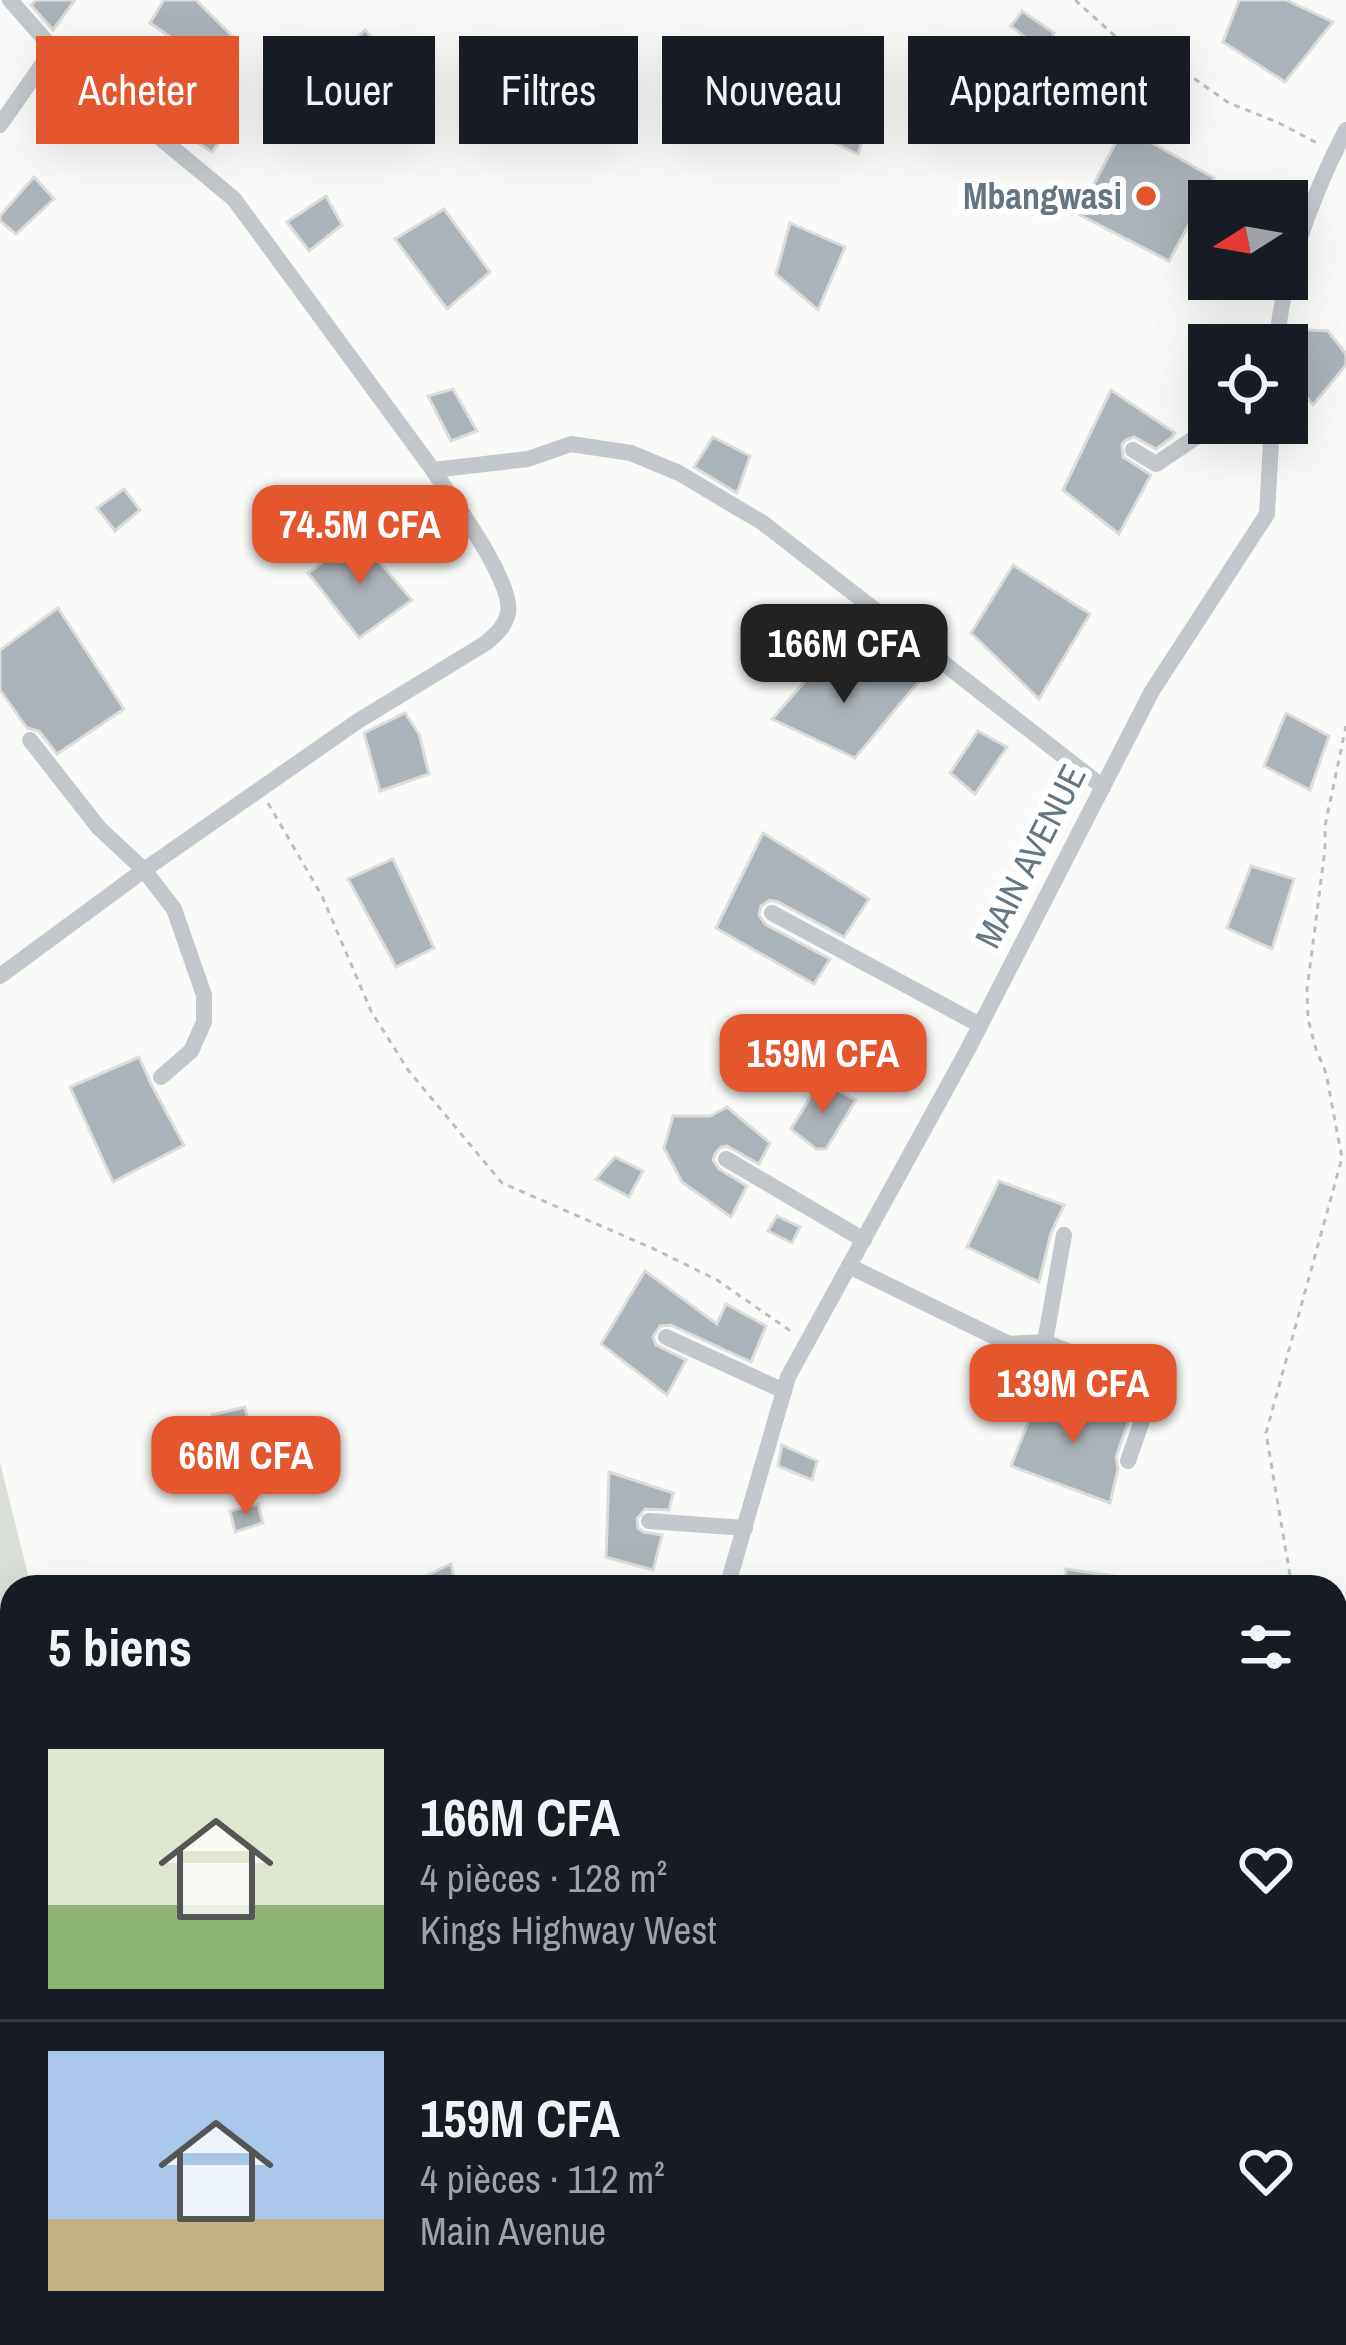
<!DOCTYPE html>
<html lang="fr">
<meta charset="utf-8">
<style>
body{margin:0;font-family:"Archivo Narrow",sans-serif;background:#20242c;color:#f1f3f6;height:100vh;display:flex;flex-direction:column;font-size:45px;white-space:nowrap}
*{box-sizing:border-box;margin:0}
p{font-size:39px;color:#9ea1a6}
.icon{flex:none;width:66px;height:66px;fill:none;stroke:currentColor;stroke-width:2;stroke-linecap:round;stroke-linejoin:round}
.map{position:relative;flex:1;overflow:hidden}
.side{position:absolute;left:0px;top:1575px;width:1347px;height:771px;display:flex;flex-direction:column;background:#171b24;border-radius:36px 36px 0 0;box-shadow:0 12px 48px #0002}
.side>*{flex:none}
.banner{position:absolute;left:36px;top:36px;width:1275px;height:108px;display:flex;gap:24px}
.needle{width:78px;rotate:259deg}
.fabs{position:absolute;left:1188px;top:180px;display:grid;gap:24px}
.fabs a{display:grid;place-items:center;width:120px;height:120px;border-radius:0px;background:#171b24;box-shadow:0 12px 48px #0002;font-size:60px}
.price{position:absolute;translate:-50% -102px;padding:0 27px;border-radius:24px;background:#e4572e;color:#fff;font-size:39px;line-height:78px;filter:drop-shadow(0 3px 6px #0008)}
.price::after{content:'';position:absolute;left:50%;top:72px;width:36px;height:27px;margin-left:-18px;background:inherit;clip-path:polygon(0 0,100% 0,50% 100%)}
.price.active{background:#222;color:#fff}
ul{padding:0;list-style:none}
li{display:flex;align-items:center;gap:36px;height:300px;padding:0 48px}
li+li{border-top:3px solid #363941}
li span{display:grid;place-items:center;flex:none;width:336px;height:240px;border-radius:0px;color:#555}
li>.icon{margin-inline-start:auto}
span .icon{width:144px;height:144px;fill:#fffc;stroke-width:1}
li b{font-size:51px}
h2{display:flex;justify-content:space-between;align-items:center;height:144px;padding:0 48px;font-size:51px}
.pill{padding:0 42px;border-radius:0px;background:#171b24;box-shadow:0 12px 48px #0002;font-size:42px;line-height:108px}
.pill.active{background:#e4572e;color:#fff}
.map>svg:first-child{display:block}
</style>
<div class="map">
<svg width="1346" height="2345" viewBox="0 0 1346 2345">
<rect width="100%" height="100%" fill="#fafaf8"/>
<path fill="#dadfd7" d="M 0,1462 L 31,1587 L 12,1587 L 12,2053 L 0,2054 Z"/>
<g fill="#aab3b9" stroke="#dcdcda" stroke-width="3">
<path d="M 36,0 L 75,0 L 53,30 L 31,5 Z"/>
<path d="M 164,0 L 196,0 L 236,40 L 211,65 L 150,23 Z"/>
<path d="M 1239,0 L 1286,0 L 1333,22 L 1285,82 L 1223,42 Z"/>
<path d="M 1022,11 L 1054,33 L 1046,54 L 1011,26 Z"/>
<path d="M 365,30 L 393,62 L 353,102 L 317,72 Z"/>
<path d="M 846,95 L 873,108 L 858,154 L 828,140 Z"/>
<path d="M 196,103 L 231,127 L 212,152 L 174,128 Z"/>
<path d="M 1124,127 L 1214,178 L 1169,261 L 1078,214 Z"/>
<path d="M 34,177 L 54,199 L 16,234 L 0,221 L 0,216 Z"/>
<path d="M 326,196 L 342,225 L 309,251 L 287,222 Z"/>
<path d="M 444,209 L 490,272 L 447,309 L 395,239 Z"/>
<path d="M 790,223 L 845,247 L 818,310 L 776,274 Z"/>
<path d="M 1295,329 L 1328,331 L 1346,354 L 1346,365 L 1313,405 L 1295,384 L 1301,351 Z"/>
<path d="M 453,389 L 477,431 L 451,441 L 428,396 Z"/>
<path d="M 1111,390 L 1175,433 L 1171,438 L 1156,449 L 1134,437 L 1126,440 L 1122,444 L 1123,457 L 1151,475 L 1119,534 L 1063,490 Z"/>
<path d="M 713,437 L 750,456 L 737,493 L 694,467 Z"/>
<path d="M 124,489 L 140,510 L 115,531 L 97,508 Z"/>
<path d="M 358,537 L 412,600 L 359,638 L 308,573 Z"/>
<path d="M 1013,565 L 1090,614 L 1039,699 L 971,633 Z"/>
<path d="M 58,608 L 124,709 L 57,754 L 39,731 L 27,728 L 0,690 L 0,650 Z"/>
<path d="M 821,663 L 920,680 L 855,758 L 772,719 Z"/>
<path d="M 405,713 L 419,734 L 429,774 L 380,791 L 364,733 Z"/>
<path d="M 1286,713 L 1329,736 L 1310,790 L 1264,766 Z"/>
<path d="M 978,731 L 1007,747 L 975,794 L 950,773 Z"/>
<path d="M 763,833 L 869,899 L 844,937 L 778,902 L 770,900 L 761,906 L 759,915 L 765,924 L 830,959 L 814,984 L 716,928 Z"/>
<path d="M 393,859 L 434,948 L 396,967 L 348,879 Z"/>
<path d="M 1251,866 L 1294,879 L 1272,949 L 1227,928 Z"/>
<path d="M 889,1018 L 924,1045 L 909,1071 L 869,1052 Z"/>
<path d="M 139,1057 L 151,1084 L 184,1145 L 113,1182 L 70,1087 Z"/>
<path d="M 820,1081 L 856,1100 L 826,1149 L 816,1149 L 791,1129 Z"/>
<path d="M 727,1107 L 770,1143 L 759,1164 L 727,1146 L 721,1147 L 715,1154 L 713,1160 L 719,1169 L 747,1186 L 731,1217 L 682,1182 L 664,1148 L 673,1116 L 710,1116 Z"/>
<path d="M 615,1157 L 643,1171 L 629,1197 L 596,1179 Z"/>
<path d="M 999,1181 L 1064,1205 L 1051,1233 L 1039,1282 L 967,1247 Z"/>
<path d="M 777,1216 L 800,1227 L 792,1243 L 768,1231 Z"/>
<path d="M 645,1271 L 717,1324 L 726,1304 L 766,1326 L 751,1362 L 671,1325 L 660,1326 L 653,1337 L 656,1345 L 686,1360 L 667,1395 L 601,1344 Z"/>
<path d="M 1038,1397 L 1131,1414 L 1116,1457 L 1118,1469 L 1110,1503 L 1011,1466 Z"/>
<path d="M 245,1407 L 250,1428 L 216,1443 L 212,1415 Z"/>
<path d="M 782,1445 L 817,1461 L 812,1480 L 778,1466 Z"/>
<path d="M 609,1472 L 673,1493 L 669,1510 L 645,1509 L 637,1519 L 638,1528 L 643,1532 L 662,1535 L 653,1570 L 606,1557 Z"/>
<path d="M 258,1504 L 263,1523 L 235,1532 L 230,1511 Z"/>
<path d="M 451,1564 L 456,1587 L 402,1587 Z"/>
<path d="M 1066,1569 L 1128,1578 L 1128,1587 L 1063,1587 Z"/>
</g>
<g fill="none" stroke-linecap="round" stroke-linejoin="round">
<g stroke="#bbbfc2" stroke-width="3" stroke-dasharray="6 6" stroke-linecap="butt">
<path d="M 1075,0 L 1115,36 L 1169,61 L 1229,103 L 1279,123 L 1317,143"/>
<path d="M 268,803 L 322,896 L 371,1011 L 408,1070 L 502,1183 L 654,1249 L 717,1280 L 792,1332"/>
<path d="M 1292,1587 L 1266,1433 L 1342,1158 L 1326,1073 L 1316,1049 L 1308,1019 L 1307,990 L 1325,849 L 1325,826 L 1346,726"/>
<path d="M 0,2255 L 12,2259"/>
<path d="M 122,2334 L 142,2345"/>
<path d="M 953,2334 L 960,2345"/>
<path d="M 1065,2334 L 1073,2345"/>
<path d="M 692,2345 L 710,2334"/>
</g>
<g stroke="#c3c8cc" stroke-width="16">
<path d="M 10,0 L 53,49 L 234,199 L 433,470 L 528,459 L 571,444 L 631,453 L 679,473 L 763,523 L 1103,787"/>
<path d="M 0,125 L 53,49"/>
<path d="M 1277,345 C 1280,279 1315,189 1346,130"/>
<path d="M 1133,450 L 1156,464 L 1217,423"/>
<path d="M 30,740 L 99,828 L 144,870 L 174,909 L 204,995 L 204,1022 L 191,1051 L 161,1077"/>
<path d="M 772,913 L 980,1025"/>
<path d="M 0,976 L 144,870 L 358,721 L 486,643 C 496,634 505,627 508,613 C 514,582 452,499 433,470"/>
<path d="M 726,1159 L 864,1240"/>
<path d="M 849,1266 L 1009,1344 L 1045,1342 L 1082,1357 L 1129,1366 L 1151,1395 L 1128,1461"/>
<path d="M 666,1337 L 784,1391"/>
<path d="M 1045,1342 L 1064,1235"/>
<path d="M 649,1521 L 745,1528"/>
<path d="M 727,1587 L 788,1377 L 967,1051 L 1152,691 L 1267,514 L 1272,423"/>
<path d="M 290,2345 L 298,2334"/>
</g>
</g>
<circle fill="#e4572e" stroke="#fff" stroke-width="4.5" cx="1146" cy="196" r="12"/>
<g text-anchor="middle" dominant-baseline="central" stroke-width="12" stroke-linejoin="round" paint-order="stroke">
<g font-size="36" font-weight="bold" fill="#657683" stroke="#fff" text-anchor="end">
<text x="1122" y="196">Mbangwasi</text>
</g>
<g font-size="36" fill="#657683" stroke="#fff">
<text transform="translate(1030 856) rotate(-63)">MAIN AVENUE</text>
</g>
</g>
</svg>
<div class="fabs">
<a><svg class="needle" viewBox="-14 -14 28 28"><path d="M0-13l5 13h-10z" fill="#e53935"/><path d="M0 13l5-13h-10z" fill="#9ea1a6"/></svg></a>
<a><svg class="icon" aria-label="locate" viewBox="0 0 24 24"><circle cx="12" cy="12" r="6"/><path d="M12 2v4M12 18v4M2 12h4M18 12h4"/></svg></a>
</div>
<b class="price" style="left:360px;top:587px">74.5M CFA</b>
<b class="price active" style="left:844px;top:706px">166M CFA</b>
<b class="price" style="left:823px;top:1116px">159M CFA</b>
<b class="price" style="left:1073px;top:1446px">139M CFA</b>
<b class="price" style="left:246px;top:1518px">66M CFA</b>
<div class="banner">
<a class="pill active">Acheter</a>
<a class="pill">Louer</a>
<a class="pill">Filtres</a>
<a class="pill">Nouveau</a>
<a class="pill">Appartement</a>
</div>
<section class="side">
<h2>5 biens<svg class="icon" aria-label="filters" viewBox="0 0 24 24"><path d="M4 7h16M4 17h16"/><circle cx="9" cy="7" r="2"/><circle cx="15" cy="17" r="2"/></svg></h2>
<ul>
<li><span style="background:linear-gradient(#dfe7d0 65%,#8fb573 0)"><svg class="icon" aria-label="home" viewBox="0 0 24 24"><path d="M3 11l9-7 9 7M6 9v11h12V9"/></svg></span><div><b>166M CFA</b><p>4 pièces · 128 m²</p><p>Kings Highway West</p></div><svg class="icon" aria-label="heart" viewBox="0 0 24 24"><path d="M12 20l-8-8c-3-5 5-10 8-4 3-6 11-1 8 4z"/></svg></li>
<li><span style="background:linear-gradient(#a9c7e8 70%,#c2b280 0)"><svg class="icon" aria-label="home" viewBox="0 0 24 24"><path d="M3 11l9-7 9 7M6 9v11h12V9"/></svg></span><div><b>159M CFA</b><p>4 pièces · 112 m²</p><p>Main Avenue</p></div><svg class="icon" aria-label="heart" viewBox="0 0 24 24"><path d="M12 20l-8-8c-3-5 5-10 8-4 3-6 11-1 8 4z"/></svg></li>
</ul>
</section>
</div>
